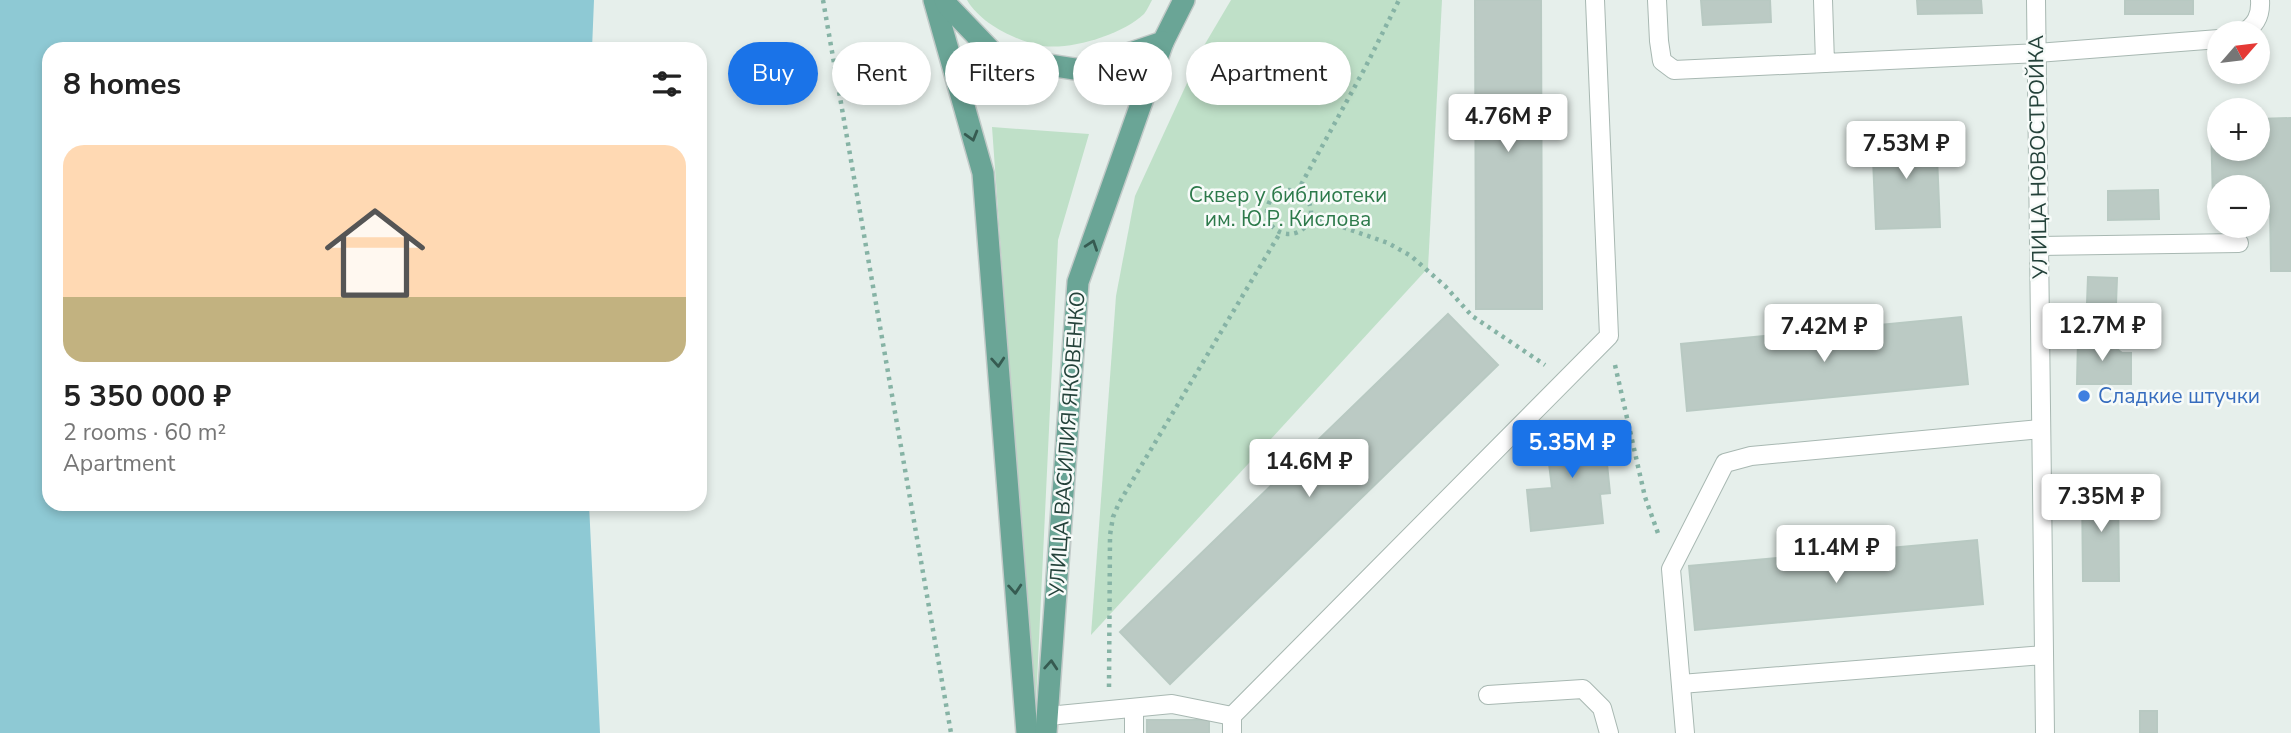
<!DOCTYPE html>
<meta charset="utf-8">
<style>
body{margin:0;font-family:"Nunito Sans",sans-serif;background:#f6f6f6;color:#222;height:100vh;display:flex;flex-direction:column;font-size:26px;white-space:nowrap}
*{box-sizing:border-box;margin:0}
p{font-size:23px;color:#767676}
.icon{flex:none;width:38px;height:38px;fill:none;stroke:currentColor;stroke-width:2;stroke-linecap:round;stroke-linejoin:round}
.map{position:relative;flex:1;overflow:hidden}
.details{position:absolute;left:42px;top:42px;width:665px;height:469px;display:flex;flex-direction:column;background:#fff;border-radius:21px;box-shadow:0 4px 10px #0003}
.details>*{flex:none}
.hud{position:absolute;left:728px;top:42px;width:665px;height:63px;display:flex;gap:14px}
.needle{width:46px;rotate:62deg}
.fabs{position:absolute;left:2207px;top:21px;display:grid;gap:14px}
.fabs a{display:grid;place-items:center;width:63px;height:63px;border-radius:50%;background:#fff;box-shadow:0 4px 10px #0003;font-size:35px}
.price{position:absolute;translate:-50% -60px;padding:0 16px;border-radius:7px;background:#fff;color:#222;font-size:23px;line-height:46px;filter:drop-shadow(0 2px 4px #0008)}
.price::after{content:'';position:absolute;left:50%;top:42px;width:21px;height:16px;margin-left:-10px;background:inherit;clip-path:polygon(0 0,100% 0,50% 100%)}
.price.on{background:#1a73e8;color:#fff}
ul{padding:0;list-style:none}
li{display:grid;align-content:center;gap:14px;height:371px;padding:0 21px}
li span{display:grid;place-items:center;height:217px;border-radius:21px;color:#555}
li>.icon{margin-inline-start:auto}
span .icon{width:126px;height:126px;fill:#fffc;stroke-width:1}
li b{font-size:30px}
h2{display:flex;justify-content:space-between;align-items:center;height:84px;padding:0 21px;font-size:30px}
.tag{padding:0 24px;border-radius:32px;background:#fff;box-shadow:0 4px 10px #0003;font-size:24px;line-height:63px}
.tag.on{background:#1a73e8;color:#fff}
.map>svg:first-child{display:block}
</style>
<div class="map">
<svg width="2291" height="733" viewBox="0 0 2291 733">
<rect width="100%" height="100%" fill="#e6efeb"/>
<g fill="#bfe0c8">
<path d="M 967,0 L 1152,0 C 1150,4 1147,10 1144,14 C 1123,34 1072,50 1043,46 C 1016,41 981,24 967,0 Z"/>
<path d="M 1231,0 L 1442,0 L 1428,268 L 1091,635 L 1116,296 L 1135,196 L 1205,44 Z"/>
<path d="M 992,127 L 1089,134 L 1058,240 L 1035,724 Z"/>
</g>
<path fill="#8ec9d4" d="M 0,0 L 594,0 L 592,49 L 49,49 L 49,504 L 589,504 L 600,733 L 0,733 Z"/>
<g fill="#bbcac4" stroke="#b8c9c2" stroke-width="2">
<path d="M 1475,0 L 1541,0 L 1542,309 L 1476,309 Z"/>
<path d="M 1701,0 L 1770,0 L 1771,22 L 1703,25 Z"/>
<path d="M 1917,0 L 1981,0 L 1982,13 L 1918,14 Z"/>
<rect x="2125" y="0" width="68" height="14"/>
<path d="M 2291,118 L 2291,271 L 2271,271 L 2270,203 L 2258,204 L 2258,187 L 2219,187 L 2219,204 L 2213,205 L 2211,120 L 2219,120 L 2219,149 L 2258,149 L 2258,119 Z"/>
<path d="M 1936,133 L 1940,227 L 1876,229 L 1872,135 Z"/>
<path d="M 2158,190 L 2159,219 L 2108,220 L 2108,191 Z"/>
<path d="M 2088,277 L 2117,278 L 2116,304 L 2087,303 Z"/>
<path d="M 1448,314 L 1498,365 L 1170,684 L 1120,632 Z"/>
<path d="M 1961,317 L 1968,384 L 1687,411 L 1681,344 Z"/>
<path d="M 2078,339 L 2105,339 L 2122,353 L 2131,353 L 2131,384 L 2077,384 Z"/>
<path d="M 1603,425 L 1610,493 L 1600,494 L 1603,523 L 1531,531 L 1527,490 L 1552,488 L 1545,431 Z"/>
<path d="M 2118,486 L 2119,581 L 2083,581 L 2082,487 Z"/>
<path d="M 1977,540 L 1983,604 L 1695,630 L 1689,566 Z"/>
<rect x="2140" y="711" width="17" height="22"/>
<rect x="1147" y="720" width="62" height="13"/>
</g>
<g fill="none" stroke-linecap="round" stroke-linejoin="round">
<g stroke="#a8b8b2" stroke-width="20">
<g id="service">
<path d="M 1657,0 L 1659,41 L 1662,61 L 1674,70 L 1825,63"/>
<path d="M 1823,0 L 1825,63 L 2037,53 L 2219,39"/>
<path d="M 2036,0 L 2045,733"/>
<path d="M 2242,33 C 2256,26 2261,15 2260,0"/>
<path d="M 2039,246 L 2239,243"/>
<path d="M 1681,684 L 2044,655"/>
<path d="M 1488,695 L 1583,689 L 1602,708 L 1609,733"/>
<path d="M 1134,708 L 1134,733"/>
<path d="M 1048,716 L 1172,704 L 1232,716"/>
<path d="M 1232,733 L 1232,716 L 1609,336 L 1595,0"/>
<path d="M 1685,733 L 1671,569 L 1725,463 L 1751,456 L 2041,429"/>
</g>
</g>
<g stroke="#c2cac8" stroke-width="24">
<g id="primary">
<path d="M 934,0 L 983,173 L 1027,733"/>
<path d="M 945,0 L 948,6 L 997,57 L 1081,70 L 1163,42 L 1184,0"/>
<path d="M 1046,733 L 1078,282 L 1163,42"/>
</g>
</g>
<g stroke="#86b3a5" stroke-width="4.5" stroke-dasharray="3.5 5" stroke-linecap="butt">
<path d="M 823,0 L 951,733"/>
<circle cx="1289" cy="212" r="22"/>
<path d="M 1297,192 L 1365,68 L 1399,0"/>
<path d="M 1311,216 L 1388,243 L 1411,256 L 1445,286 L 1472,316 L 1545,365"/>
<path d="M 1615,365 L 1645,497 L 1659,536"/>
<path d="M 1109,687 L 1110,535 L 1113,517 L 1119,503 L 1280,233"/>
</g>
<use href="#service" stroke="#fff" stroke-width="18"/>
<use href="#primary" stroke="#6aa596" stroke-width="21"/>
</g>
<defs><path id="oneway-chevron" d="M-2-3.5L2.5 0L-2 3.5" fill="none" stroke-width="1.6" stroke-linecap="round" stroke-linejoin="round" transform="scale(1.75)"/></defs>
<g stroke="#365b51">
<use href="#oneway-chevron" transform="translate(972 136) rotate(74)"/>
<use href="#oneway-chevron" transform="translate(1092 245) rotate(-71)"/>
<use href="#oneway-chevron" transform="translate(998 362) rotate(86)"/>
<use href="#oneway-chevron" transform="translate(1015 589) rotate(86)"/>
<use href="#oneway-chevron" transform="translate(1051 665) rotate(-86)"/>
</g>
<circle fill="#3f7fe0" stroke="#f7fbf9" stroke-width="2.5" cx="2084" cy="396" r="7"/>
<g text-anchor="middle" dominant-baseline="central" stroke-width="5" stroke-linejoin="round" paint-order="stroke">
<g font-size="21" fill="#24423a" stroke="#f7fbf9">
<text transform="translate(2038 157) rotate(-91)">УЛИЦА НОВОСТРОЙКА</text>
<text transform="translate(1067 444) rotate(-86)">УЛИЦА ВАСИЛИЯ ЯКОВЕНКО</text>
</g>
<g font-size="21" fill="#2d7a4b" stroke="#f7fbf9">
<text x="1288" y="195">Сквер у библиотеки<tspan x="1288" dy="24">им. Ю.Р. Кислова</tspan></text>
</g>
<g font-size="21" fill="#366cbe" stroke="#f7fbf9" text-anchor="start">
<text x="2098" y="396">Сладкие штучки</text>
</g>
</g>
</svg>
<div class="fabs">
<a><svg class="needle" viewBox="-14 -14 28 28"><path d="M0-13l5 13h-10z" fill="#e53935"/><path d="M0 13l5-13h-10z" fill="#767676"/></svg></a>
<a>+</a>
<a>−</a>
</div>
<b class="price" style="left:1508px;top:154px">4.76M ₽</b>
<b class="price" style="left:1906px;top:181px">7.53M ₽</b>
<b class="price" style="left:2102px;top:363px">12.7M ₽</b>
<b class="price" style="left:1824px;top:364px">7.42M ₽</b>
<b class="price on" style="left:1572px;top:480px">5.35M ₽</b>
<b class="price" style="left:1309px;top:499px">14.6M ₽</b>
<b class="price" style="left:2101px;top:534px">7.35M ₽</b>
<b class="price" style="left:1836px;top:585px">11.4M ₽</b>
<div class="hud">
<a class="tag on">Buy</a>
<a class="tag">Rent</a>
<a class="tag">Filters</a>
<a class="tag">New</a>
<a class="tag">Apartment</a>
</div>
<section class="details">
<h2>8 homes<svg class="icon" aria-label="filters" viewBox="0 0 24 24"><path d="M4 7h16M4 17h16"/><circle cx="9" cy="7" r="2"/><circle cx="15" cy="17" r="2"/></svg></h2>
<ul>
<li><span style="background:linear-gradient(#ffd9b3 70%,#c2b280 0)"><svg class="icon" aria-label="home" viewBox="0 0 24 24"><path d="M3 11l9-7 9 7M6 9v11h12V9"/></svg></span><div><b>5 350 000 ₽</b><p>2 rooms · 60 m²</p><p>Apartment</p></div></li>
</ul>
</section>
</div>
